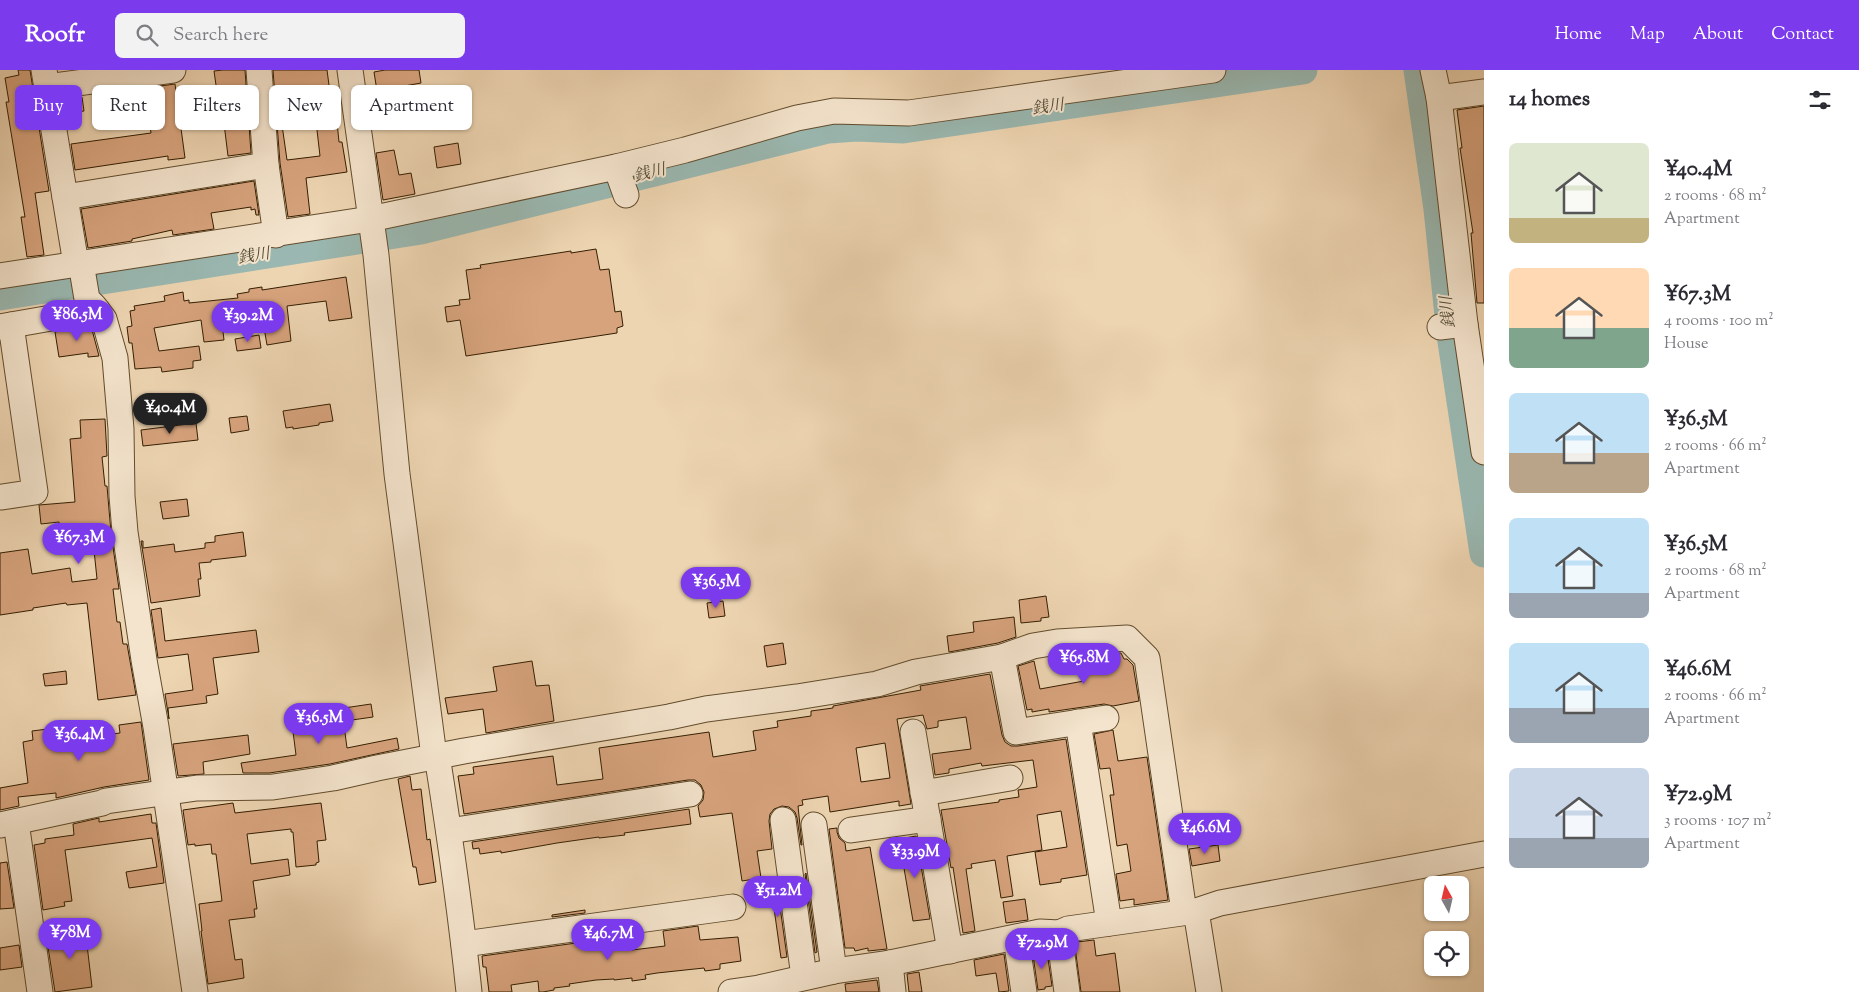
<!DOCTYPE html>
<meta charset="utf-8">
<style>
body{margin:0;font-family:"Sorts Mill Goudy","Noto Serif JP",serif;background:#f2f2f3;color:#2b2b33;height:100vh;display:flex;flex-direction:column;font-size:19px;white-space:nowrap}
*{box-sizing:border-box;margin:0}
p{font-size:16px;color:#7c7c81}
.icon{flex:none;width:28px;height:28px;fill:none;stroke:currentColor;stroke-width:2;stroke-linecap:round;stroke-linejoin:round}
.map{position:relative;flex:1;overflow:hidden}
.drawer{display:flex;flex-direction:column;background:#fff;width:375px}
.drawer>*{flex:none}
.hud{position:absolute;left:15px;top:15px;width:475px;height:45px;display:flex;gap:10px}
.needle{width:32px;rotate:352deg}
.buttons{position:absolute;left:1424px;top:806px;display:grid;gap:10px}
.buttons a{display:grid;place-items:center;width:45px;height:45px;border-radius:8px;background:#fff;box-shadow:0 1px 4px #0004;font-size:25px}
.price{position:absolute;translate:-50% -42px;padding:0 11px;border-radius:18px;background:#7c3aed;color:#fff;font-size:16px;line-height:32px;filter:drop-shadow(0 1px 2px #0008)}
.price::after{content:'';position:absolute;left:50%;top:30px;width:15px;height:11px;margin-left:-8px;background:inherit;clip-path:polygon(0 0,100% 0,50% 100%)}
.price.on{background:#222;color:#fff}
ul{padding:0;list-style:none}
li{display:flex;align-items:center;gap:15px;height:125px;padding:0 25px}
li span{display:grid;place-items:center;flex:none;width:140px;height:100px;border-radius:8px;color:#555}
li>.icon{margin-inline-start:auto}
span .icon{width:60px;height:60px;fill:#fffc;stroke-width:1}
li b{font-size:21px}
h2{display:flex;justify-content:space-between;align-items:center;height:60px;padding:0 25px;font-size:21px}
.chip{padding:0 18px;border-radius:8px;background:#fff;box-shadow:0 1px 4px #0004;font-size:18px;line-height:45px}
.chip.on{background:#7c3aed;color:#fff}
header{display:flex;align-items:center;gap:30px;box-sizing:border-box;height:70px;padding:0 25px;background:#7c3aed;color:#fff}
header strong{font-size:24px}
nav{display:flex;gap:28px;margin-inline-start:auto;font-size:18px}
.search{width:350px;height:45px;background:#f2f2f3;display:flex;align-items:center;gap:12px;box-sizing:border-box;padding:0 18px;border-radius:8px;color:#7c7c81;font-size:19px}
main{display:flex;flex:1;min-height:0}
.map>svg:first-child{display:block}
</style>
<header>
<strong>Roofr</strong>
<div class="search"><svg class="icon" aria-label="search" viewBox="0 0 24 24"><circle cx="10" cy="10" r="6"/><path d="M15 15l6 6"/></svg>Search here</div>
<nav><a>Home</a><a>Map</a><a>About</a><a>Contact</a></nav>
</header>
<main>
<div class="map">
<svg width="1484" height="922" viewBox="0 0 1484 922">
<rect width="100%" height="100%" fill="#eed5b2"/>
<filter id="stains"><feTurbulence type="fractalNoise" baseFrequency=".004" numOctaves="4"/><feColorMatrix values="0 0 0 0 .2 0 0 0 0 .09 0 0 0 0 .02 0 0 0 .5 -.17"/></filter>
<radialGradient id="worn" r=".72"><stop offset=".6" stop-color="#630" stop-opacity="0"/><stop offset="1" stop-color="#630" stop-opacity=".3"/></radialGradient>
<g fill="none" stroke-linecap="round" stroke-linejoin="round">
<g stroke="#9ab8b1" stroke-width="29">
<path d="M 1418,0 L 1438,139 L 1451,265 L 1484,483"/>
<path d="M 0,226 L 421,160 L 828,59 L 857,57 L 903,59 L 1303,0"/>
</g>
</g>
<g fill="#d7a37d" stroke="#331e01" fill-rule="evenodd">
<path d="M 18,0 L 30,0 L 49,121 L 35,123 L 44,185 L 27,187 L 21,147 L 25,147 L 6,32 L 9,32 L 5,8 L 19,5 Z"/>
<path d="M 223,0 L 245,0 L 251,83 L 228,86 L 220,21 L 217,22 L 214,1 Z"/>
<path d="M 273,0 L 327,0 L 334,53 L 337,52 L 339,72 L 342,72 L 347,102 L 306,108 L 310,144 L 288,147 L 280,93 ZM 315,43 L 320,86 L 287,90 L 281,48 Z"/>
<path d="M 385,0 L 419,0 L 421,13 L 377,21 L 374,2 Z"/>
<path d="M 175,14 L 185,88 L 168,90 L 168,86 L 75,100 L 71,74 L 151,63 L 145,18 Z"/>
<path d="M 82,27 L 84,41 L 66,44 L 63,29 Z"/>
<path d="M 1484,36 L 1484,233 L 1477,233 L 1471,163 L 1473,163 L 1460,78 L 1462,78 L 1457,40 Z"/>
<path d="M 458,73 L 461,94 L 437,98 L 434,77 Z"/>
<path d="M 394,80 L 399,105 L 411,103 L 415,124 L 383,130 L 376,83 Z"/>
<path d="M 254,111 L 259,145 L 256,145 L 255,139 L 251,140 L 251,137 L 211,143 L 214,159 L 173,165 L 172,160 L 132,169 L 132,171 L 88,178 L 81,139 Z"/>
<path d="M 596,179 L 600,200 L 609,199 L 615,242 L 621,241 L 623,256 L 617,258 L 617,263 L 466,286 L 460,250 L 447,252 L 445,237 L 460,235 L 459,230 L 470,229 L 466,200 L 481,198 L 480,195 L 571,181 L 571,183 Z"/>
<path d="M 346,207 L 352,248 L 329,251 L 326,231 L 287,236 L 291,271 L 267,275 L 261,240 L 221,245 L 224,270 L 204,272 L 201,250 L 154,258 L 159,281 L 199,276 L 201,290 L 193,291 L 193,298 L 162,302 L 161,297 L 135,299 L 132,273 L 129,273 L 127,257 L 132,256 L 130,241 L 135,240 L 134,236 L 165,231 L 164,226 L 183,222 L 184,231 L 189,230 L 189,233 L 238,228 L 237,224 L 249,222 L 249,219 L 262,217 L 262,220 Z"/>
<path d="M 91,256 L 99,286 L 88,287 L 88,283 L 59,287 L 55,262 Z"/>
<path d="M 259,265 L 261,278 L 237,281 L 235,269 Z"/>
<path d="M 330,334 L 333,351 L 319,353 L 319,355 L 293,359 L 293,357 L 286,358 L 283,341 Z"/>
<path d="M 247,346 L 249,360 L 231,363 L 229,348 Z"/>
<path d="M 105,349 L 107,386 L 102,387 L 105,416 L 107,416 L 111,463 L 119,519 L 113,519 L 117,552 L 120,552 L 123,574 L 127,574 L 136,625 L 98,630 L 87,533 L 67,535 L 66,533 L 33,538 L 33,540 L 0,545 L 0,483 L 28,479 L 32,504 L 70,498 L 72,512 L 97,509 L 94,480 L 63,483 L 59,452 L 41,454 L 39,435 L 75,432 L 70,369 L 81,368 L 80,350 Z"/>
<path d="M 196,353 L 198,370 L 143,376 L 141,360 Z"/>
<path d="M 187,429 L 189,446 L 163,449 L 160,432 Z"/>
<path d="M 243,462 L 246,486 L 211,490 L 211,492 L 199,493 L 201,509 L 198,509 L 200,526 L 151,533 L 141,471 L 143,471 L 143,478 L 174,474 L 175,482 L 205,478 L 205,473 L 215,472 L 215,466 Z"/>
<path d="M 1046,526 L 1049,547 L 1041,548 L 1041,551 L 1021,553 L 1019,530 Z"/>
<path d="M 723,531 L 725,546 L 709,548 L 707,533 Z"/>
<path d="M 161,538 L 165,571 L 256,560 L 259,582 L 213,588 L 218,624 L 206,626 L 207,633 L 168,638 L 169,649 L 165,624 L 193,620 L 188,584 L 158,588 L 151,540 Z"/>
<path d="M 1014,547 L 1016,567 L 998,573 L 949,582 L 947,566 L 974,562 L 973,552 Z"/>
<path d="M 783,573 L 786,594 L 767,597 L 764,576 Z"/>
<path d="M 1121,583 L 1124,589 L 1127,589 L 1133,595 L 1139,631 L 1113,636 L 1104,634 L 1049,642 L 1049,639 L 1032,642 L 1032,639 L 1027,640 L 1018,596 L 1034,591 L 1040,619 L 1084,611 L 1080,585 Z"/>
<path d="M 532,591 L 536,616 L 549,615 L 554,651 L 486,663 L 483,639 L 448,644 L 445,628 L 497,621 L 493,597 Z"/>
<path d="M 66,601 L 67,614 L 45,616 L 43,604 Z"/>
<path d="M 990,604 L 1002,665 L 1005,672 L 1011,676 L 1018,676 L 1066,669 L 1087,805 L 1061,809 L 1061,812 L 1040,815 L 1035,782 L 1067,777 L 1061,741 L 1037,745 L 1042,780 L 1007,786 L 1013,826 L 1001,828 L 995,790 L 971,794 L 972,798 L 966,799 L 975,861 L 963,863 L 953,797 L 951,798 L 941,740 L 999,732 L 999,730 L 1019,727 L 1018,720 L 1037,717 L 1033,690 L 982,696 L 981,693 L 949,699 L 949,703 L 935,705 L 932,684 L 971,679 L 966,647 L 938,651 L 938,657 L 927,659 L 923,645 L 897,649 L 911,734 L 899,736 L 899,731 L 830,742 L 828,726 L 802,730 L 803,735 L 798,736 L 802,775 L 801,775 L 797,748 L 795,742 L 789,737 L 782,736 L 774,739 L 770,744 L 769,751 L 772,779 L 757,781 L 761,808 L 742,811 L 732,743 L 700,747 L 698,736 L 703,730 L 704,722 L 701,715 L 695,710 L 688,710 L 464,744 L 458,706 L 474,704 L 473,697 L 553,686 L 557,715 L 603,709 L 599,678 L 709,662 L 713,687 L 756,680 L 753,661 L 778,657 L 777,651 L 811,646 L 811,641 L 833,638 L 833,636 L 921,620 L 920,616 ZM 885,673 L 890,708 L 861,712 L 856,678 Z"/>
<path d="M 371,634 L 373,647 L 345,651 L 344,638 Z"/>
<path d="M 342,640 L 347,678 L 397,668 L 399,679 L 330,694 L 269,703 L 243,703 L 241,693 L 296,685 L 291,646 Z"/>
<path d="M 141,652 L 149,710 L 104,717 L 56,728 L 56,723 L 18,727 L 19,736 L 0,740 L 0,718 L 28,713 L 23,672 L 33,670 L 32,661 L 87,654 L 89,667 L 120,663 L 119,655 Z"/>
<path d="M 1113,660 L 1118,691 L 1147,687 L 1168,830 L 1134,835 L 1134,829 L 1120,831 L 1116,804 L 1131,801 L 1127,774 L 1117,776 L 1110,725 L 1114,725 L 1110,698 L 1100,699 L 1094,664 Z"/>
<path d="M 248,665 L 250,684 L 203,692 L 204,704 L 178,706 L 173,674 Z"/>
<path d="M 410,706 L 412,720 L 421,719 L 427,770 L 430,769 L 436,812 L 419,815 L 416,797 L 413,797 L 398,709 Z"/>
<path d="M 233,733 L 235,743 L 321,733 L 326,770 L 317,771 L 319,792 L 316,793 L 316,795 L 296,797 L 293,762 L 291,762 L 291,759 L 247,764 L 251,794 L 288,789 L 290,805 L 253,811 L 257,839 L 254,839 L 255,847 L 229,850 L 235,890 L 242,889 L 244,908 L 208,914 L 201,861 L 202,861 L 199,834 L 222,831 L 216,784 L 212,784 L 211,774 L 195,776 L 195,774 L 188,775 L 183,740 Z"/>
<path d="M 689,739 L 691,754 L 624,763 L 625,765 L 599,768 L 599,767 L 557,773 L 501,783 L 501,781 L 480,784 L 479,778 L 473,779 L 472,772 Z"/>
<path d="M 151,744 L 152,753 L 156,753 L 164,813 L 129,818 L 126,802 L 157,797 L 152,768 L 65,780 L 72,831 L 64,832 L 65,836 L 43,840 L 34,775 L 45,773 L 45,769 L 74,765 L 73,754 L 99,748 L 99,752 Z"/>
<path d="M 837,758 L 837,762 L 839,768 L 845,773 L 846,781 L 870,777 L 887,879 L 868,881 L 868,878 L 855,881 L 854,878 L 845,878 L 829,759 Z"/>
<path d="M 916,766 L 930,849 L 913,851 L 899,769 Z"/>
<path d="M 1218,775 L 1220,791 L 1192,796 L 1189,779 Z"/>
<path d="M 7,792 L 14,838 L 0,839 L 0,793 Z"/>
<path d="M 806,803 L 817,882 L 815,883 L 805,804 Z"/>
<path d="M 776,808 L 787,887 L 781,888 L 770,810 Z"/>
<path d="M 1025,829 L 1028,850 L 1006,853 L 1003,832 Z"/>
<path d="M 585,840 L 585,843 L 552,847 L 552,845 Z"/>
<path d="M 698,856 L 700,870 L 738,867 L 741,891 L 720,894 L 720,899 L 705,901 L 704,898 L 657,903 L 645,905 L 646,909 L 632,911 L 632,908 L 614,910 L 614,909 L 596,910 L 569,914 L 570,916 L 554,918 L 554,920 L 543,922 L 539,922 L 538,911 L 511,915 L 512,922 L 489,922 L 486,897 L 483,897 L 482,886 L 627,866 L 629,878 L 632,878 L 632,880 L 665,876 L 663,861 Z"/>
<path d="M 85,858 L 92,917 L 55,922 L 46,864 Z"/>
<path d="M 1094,870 L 1096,886 L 1115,883 L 1120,922 L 1081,922 L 1075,877 L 1077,877 L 1077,872 Z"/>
<path d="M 19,875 L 22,897 L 0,900 L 0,878 Z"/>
<path d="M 1032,878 L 1034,884 L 1047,882 L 1052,916 L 1045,917 L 1045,919 L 1038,920 Z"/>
<path d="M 1004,884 L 1009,921 L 999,922 L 996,903 L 976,906 L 974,890 Z"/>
<path d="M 919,902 L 922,922 L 909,922 L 907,904 Z"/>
<path d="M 877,910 L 879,922 L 846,922 L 845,914 Z"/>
</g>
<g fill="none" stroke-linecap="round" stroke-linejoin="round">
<g stroke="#624c2d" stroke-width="27">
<g id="minor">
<path d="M 44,0 L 76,194"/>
<path d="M 259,0 L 266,95 L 276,165"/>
<path d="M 350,0 L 376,185 L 397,404 L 434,686 L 438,692 C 450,768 461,845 469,922"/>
<path d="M 1433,0 L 1439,28 L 1465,254 L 1484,382"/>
<path d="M 47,17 L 173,0"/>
<path d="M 1439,28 L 1484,22"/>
<path d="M 616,97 L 626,125"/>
<path d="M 65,127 L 266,95"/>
<path d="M 81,193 L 87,229 L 94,236 L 104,249 L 115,288 L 121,359 L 122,426 L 125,462 L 144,590 L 156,657 L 195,922"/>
<path d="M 0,206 L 370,149 L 616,97 L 685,80 L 797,48 L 834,41 L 909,43 L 1213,0"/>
<path d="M 0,257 L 97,240"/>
<path d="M 1440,257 L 1465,254"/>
<path d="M 2,427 L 35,422 L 11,255"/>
<path d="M 1002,587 L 1016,662 L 1106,648"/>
<path d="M 1078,652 L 1109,853"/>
<path d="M 913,662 L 950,881"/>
<path d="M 923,723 L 1010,708"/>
<path d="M 783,750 L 804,907"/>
<path d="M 16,752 L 40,922"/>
<path d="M 0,755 L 102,733 L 106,731 L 197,718 L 273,717 L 333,708 L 377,698 L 464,681 L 669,647 L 706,639 L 797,627 L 877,614 L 916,602 L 1002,587 L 1033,576 L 1057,572 L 1127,568 L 1147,588 L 1184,842"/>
<path d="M 814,755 L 834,901"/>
<path d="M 851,760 L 928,749"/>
<path d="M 449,761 L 690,724"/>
<path d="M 1196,841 L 1209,922"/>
<path d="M 1059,863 L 1067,922"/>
<path d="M 1016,868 L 1024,922"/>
<path d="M 464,874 L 733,837"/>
<path d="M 890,893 L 893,922"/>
<path d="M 731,922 L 759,918 L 834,901 L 890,893 L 1040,862 L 1059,863 L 1068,859 L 1196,841 L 1220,833 L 1484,784"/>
</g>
</g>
<use href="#minor" stroke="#f4e4cd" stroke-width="25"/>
</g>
<g text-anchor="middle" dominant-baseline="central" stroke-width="4" stroke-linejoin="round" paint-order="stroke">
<g font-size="16" font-style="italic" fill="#524c36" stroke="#f4e4cd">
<text transform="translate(1048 38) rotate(-8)">銭川</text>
<text transform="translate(650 104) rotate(-14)">銭川</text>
<text transform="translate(254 187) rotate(-9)">銭川</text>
<text transform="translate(1449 242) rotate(-96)">銭川</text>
</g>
</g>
<rect width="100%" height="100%" filter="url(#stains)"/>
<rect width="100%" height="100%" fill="url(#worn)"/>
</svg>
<div class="buttons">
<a><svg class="needle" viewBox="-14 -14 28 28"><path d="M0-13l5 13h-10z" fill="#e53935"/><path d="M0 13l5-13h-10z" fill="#7c7c81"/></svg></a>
<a><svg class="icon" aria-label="locate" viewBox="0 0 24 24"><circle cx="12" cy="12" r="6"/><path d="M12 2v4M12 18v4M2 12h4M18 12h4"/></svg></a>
</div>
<b class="price" style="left:77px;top:272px">¥86.5M</b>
<b class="price" style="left:248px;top:273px">¥39.2M</b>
<b class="price on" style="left:170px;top:365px">¥40.4M</b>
<b class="price" style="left:79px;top:495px">¥67.3M</b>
<b class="price" style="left:716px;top:539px">¥36.5M</b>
<b class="price" style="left:1084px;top:615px">¥65.8M</b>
<b class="price" style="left:319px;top:675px">¥36.5M</b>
<b class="price" style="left:79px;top:692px">¥36.4M</b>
<b class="price" style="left:1205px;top:785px">¥46.6M</b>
<b class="price" style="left:915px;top:809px">¥33.9M</b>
<b class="price" style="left:778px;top:848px">¥51.2M</b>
<b class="price" style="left:70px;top:890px">¥78M</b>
<b class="price" style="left:608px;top:891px">¥46.7M</b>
<b class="price" style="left:1042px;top:900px">¥72.9M</b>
<div class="hud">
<a class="chip on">Buy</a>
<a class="chip">Rent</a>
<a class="chip">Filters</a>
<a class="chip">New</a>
<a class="chip">Apartment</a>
</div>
</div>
<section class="drawer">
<h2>14 homes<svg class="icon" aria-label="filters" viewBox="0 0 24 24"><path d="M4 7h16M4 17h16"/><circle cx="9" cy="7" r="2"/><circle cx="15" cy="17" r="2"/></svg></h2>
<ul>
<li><span style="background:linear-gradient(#dfe7d0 75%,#c2b280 0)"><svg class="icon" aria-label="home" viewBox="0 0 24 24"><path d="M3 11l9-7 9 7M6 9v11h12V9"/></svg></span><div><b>¥40.4M</b><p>2 rooms · 68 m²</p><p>Apartment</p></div></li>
<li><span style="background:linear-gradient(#ffd9b3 60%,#7fa58c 0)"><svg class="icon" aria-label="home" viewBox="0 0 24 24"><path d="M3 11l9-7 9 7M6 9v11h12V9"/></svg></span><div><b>¥67.3M</b><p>4 rooms · 100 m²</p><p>House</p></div></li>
<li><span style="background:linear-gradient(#bfe0f5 60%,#b9a48a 0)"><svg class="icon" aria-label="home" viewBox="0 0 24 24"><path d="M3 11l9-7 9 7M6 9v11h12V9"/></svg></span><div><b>¥36.5M</b><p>2 rooms · 66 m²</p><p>Apartment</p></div></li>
<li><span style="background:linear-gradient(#bfe0f5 75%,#9aa5b1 0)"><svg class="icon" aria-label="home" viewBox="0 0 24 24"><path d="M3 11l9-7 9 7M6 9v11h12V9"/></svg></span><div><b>¥36.5M</b><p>2 rooms · 68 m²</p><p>Apartment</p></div></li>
<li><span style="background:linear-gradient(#bfe0f5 65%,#9aa5b1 0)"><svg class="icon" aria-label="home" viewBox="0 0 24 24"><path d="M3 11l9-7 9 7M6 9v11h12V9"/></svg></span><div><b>¥46.6M</b><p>2 rooms · 66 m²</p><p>Apartment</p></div></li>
<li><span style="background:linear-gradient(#c9d6e8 70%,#9aa5b1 0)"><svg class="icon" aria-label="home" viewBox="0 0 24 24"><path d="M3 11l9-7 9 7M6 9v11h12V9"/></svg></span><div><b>¥72.9M</b><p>3 rooms · 107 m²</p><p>Apartment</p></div></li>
</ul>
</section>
</main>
